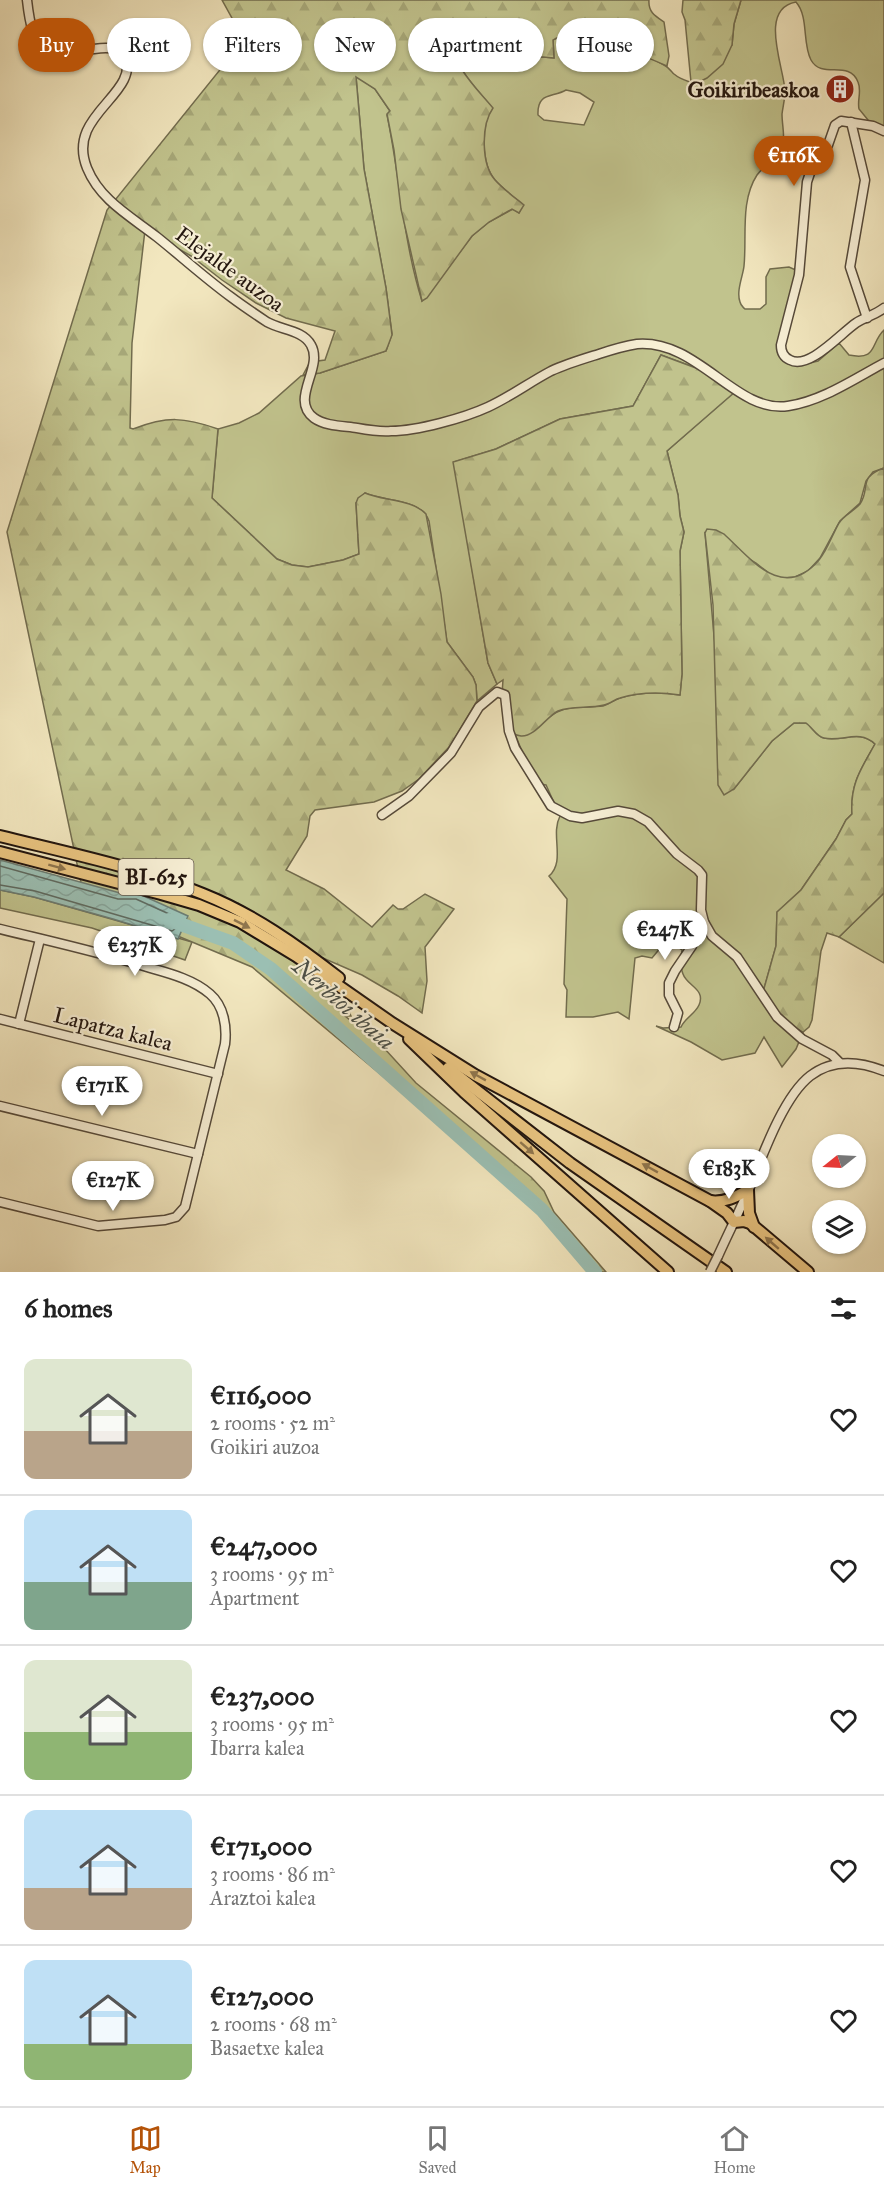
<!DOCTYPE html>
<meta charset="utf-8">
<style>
body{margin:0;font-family:"IM FELL Great Primer",serif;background:#f6f6f6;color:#222;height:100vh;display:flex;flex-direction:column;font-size:22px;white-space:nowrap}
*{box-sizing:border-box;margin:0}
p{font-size:20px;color:#767676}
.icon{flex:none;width:33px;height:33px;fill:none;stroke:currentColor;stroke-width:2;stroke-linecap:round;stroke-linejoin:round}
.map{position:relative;height:1272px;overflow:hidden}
.details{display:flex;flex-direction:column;background:#fff;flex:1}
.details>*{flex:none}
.top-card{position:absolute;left:18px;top:18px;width:849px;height:54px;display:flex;gap:12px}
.needle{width:39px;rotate:252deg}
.tools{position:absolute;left:812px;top:1134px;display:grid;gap:12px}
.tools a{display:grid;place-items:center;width:54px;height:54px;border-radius:50%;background:#fff;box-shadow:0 2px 4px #0004;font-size:30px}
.price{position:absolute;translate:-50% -51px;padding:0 14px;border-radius:21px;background:#fff;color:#222;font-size:20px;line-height:39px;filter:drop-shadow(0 2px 3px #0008)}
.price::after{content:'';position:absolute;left:50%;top:36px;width:18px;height:14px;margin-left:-9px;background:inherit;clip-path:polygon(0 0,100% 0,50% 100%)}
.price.active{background:#b45309;color:#fff}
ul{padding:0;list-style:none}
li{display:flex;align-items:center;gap:18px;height:150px;padding:0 24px}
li+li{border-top:2px solid #e0e0e0}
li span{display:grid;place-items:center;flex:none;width:168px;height:120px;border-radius:12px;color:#555}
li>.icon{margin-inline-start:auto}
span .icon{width:72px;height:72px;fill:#fffc;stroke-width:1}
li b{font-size:26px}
h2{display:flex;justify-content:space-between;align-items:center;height:72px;padding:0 24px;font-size:26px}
.pill{padding:0 21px;border-radius:27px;background:#fff;box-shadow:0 2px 4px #0004;font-size:21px;line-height:54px}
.pill.active{background:#b45309;color:#fff}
.dock{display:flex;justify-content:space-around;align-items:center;height:84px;border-top:2px solid #e0e0e0;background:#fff;font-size:16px;color:#767676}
.dock a{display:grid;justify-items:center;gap:3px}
.dock .active{color:#b45309}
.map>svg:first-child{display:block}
</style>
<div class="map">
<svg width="884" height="1272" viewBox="0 0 884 1272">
<defs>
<pattern id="forest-firs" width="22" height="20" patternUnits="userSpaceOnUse" patternTransform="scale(1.5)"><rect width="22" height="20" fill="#c1c38d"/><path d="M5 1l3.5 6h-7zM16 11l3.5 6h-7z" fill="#a6a778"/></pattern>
<pattern id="water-waves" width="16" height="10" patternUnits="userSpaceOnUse" patternTransform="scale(1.5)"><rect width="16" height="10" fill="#9bbfb3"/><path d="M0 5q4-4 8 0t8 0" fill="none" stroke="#85a399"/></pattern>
</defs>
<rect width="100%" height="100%" fill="#f2e7bf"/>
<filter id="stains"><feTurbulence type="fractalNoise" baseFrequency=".00333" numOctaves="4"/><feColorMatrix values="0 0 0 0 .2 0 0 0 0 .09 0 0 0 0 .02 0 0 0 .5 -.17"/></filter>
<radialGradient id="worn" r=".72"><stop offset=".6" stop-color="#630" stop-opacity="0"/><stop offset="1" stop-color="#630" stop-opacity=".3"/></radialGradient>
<g fill="#c1c38d" stroke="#726c4e" stroke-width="1.5" fill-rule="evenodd">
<path d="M 741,0 L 884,0 L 884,133 L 868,120 L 859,109 C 857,100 862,91 858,82 C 849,59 822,80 811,60 C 802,43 809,17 796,2 C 758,9 784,67 785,91 C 785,99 783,106 782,114 C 782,125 785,135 783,146 C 781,163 765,163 757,175 C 740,201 747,237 744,266 C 743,276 736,291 740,302 C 741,306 742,306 745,309 L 760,309 L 766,304 L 766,277 L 770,269 L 789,267 L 798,271 L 779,353 L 801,365 L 818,361 L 839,343 L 849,355 C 878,361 870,343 884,330 L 884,468 L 873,472 L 866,481 L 860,503 L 840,521 L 820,558 L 808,571 L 795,577 L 781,578 L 771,575 L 756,563 L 705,533 L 714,636 L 734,789 L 772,741 L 794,723 L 806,723 C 812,727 817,737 824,738 C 843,742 859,729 875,744 C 861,769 850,784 852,814 L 846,820 L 836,839 L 801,890 L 777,912 L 776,946 L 763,992 L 783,1021 L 803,1032 L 796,1049 L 782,1067 L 764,1037 L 755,1053 L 722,1060 L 691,1042 L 656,1026 L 663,1028 L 681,1027 C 685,1018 695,1014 699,1005 C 706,989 687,986 683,974 C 680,967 681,957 682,950 L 673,944 L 662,946 L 652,958 L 642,956 L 635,958 L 629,1019 L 618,1012 L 593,1017 L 566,1017 L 567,990 L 564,984 L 567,899 L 549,876 C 566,861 550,835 560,816 L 546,785 L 540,784 L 525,759 L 515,734 C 534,739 541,720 557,712 C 572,705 587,708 603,706 C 609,704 614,700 620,698 C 639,692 660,692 680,695 L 682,674 L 680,551 L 684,532 L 680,516 L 678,495 L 667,451 L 735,391 L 712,374 L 661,355 L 633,406 L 560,419 L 496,449 L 454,462 L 488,663 L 497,684 L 477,701 L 476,685 L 473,677 L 447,642 L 429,521 C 421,498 385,502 365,493 L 356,503 L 359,554 L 343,560 L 308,567 L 292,565 L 277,559 L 212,498 L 218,429 L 239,423 L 259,413 L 301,376 L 320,373 L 386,351 L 392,334 L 386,288 L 364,169 L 356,76 L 375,89 L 390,111 L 387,115 C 400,176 403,241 422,301 L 472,236 L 489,222 L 513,209 L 519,213 L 523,205 C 514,197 503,189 495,180 C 481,164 481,125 492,108 C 476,87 435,51 464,26 L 531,54 L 532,56 L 554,58 L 553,40 C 572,27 645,54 664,65 C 668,67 671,71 674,74 C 681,80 688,81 695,84 L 732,45 L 734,24 ZM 566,90 L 580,93 L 594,102 L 584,125 L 544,120 L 538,115 C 537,92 552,98 566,90 Z"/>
<path d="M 0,890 L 34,897 L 192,942 L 185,960 L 92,928 L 0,908 Z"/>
<path d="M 884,893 L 884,963 L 839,937 Z"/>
</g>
<g fill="url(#forest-firs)" stroke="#726c4e" stroke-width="1.5">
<path d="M 222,0 L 649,0 C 648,12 655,16 664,22 L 669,56 L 667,66 C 644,56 575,25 553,40 L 554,58 L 531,56 L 531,53 L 464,26 C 434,50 476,87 493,108 C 481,125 481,164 495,180 C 503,189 514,197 524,205 L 519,213 L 512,209 L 489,222 L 472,236 L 427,298 L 422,301 L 401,209 L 394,150 L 387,114 L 390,111 L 375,89 L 356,77 L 364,169 L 386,288 L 392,335 L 386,351 L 320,373 L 303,375 L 310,362 L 325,360 L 335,331 L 286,318 L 256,303 L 222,280 L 191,256 L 145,230 L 132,343 L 130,428 L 133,429 C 167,416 184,417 218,429 L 212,498 L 277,559 L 292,565 L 308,567 L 343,560 L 359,554 L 356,503 L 358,498 L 365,493 C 383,501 412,499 426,514 L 441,594 L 447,642 L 473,677 L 476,685 L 477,701 L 450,746 L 419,779 L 402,791 L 374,802 L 315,810 L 310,816 L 307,836 L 286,870 L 324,889 L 372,927 L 393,905 L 398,909 L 403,909 L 425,894 L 454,909 L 425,947 L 427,981 L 422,1013 L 398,996 L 362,975 L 323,958 L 313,960 C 320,983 343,994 351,1016 L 345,1016 L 384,1048 L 416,1083 L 531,1177 L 544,1191 L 554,1212 L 606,1272 L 590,1272 L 512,1184 L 252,967 L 84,897 L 7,532 L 107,210 L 244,40 Z"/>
<path d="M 683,0 L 741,0 L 734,24 L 732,45 L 723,64 L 707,78 L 695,84 L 691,82 L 685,20 L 682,12 Z"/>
<path d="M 661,355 L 712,374 L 736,391 L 667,451 L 678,495 L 680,516 L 684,532 L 680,551 L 682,674 L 680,695 C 660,692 640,692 620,698 C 615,699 610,704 604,705 C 588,709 573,705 558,711 C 546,717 535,737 521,736 C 497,733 502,695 503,680 L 497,684 L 488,663 L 453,462 L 496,449 L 560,419 L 633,406 Z"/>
<path d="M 884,468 L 884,893 L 839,937 L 827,933 L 821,951 L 812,1020 L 809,1027 L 803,1032 L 783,1022 L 763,992 L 776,946 L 777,912 L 801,890 L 836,839 L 846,820 L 852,814 C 850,784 861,769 875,744 C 859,729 843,742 824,738 C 817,737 812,727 806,723 L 794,723 L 772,741 L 734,789 L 724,795 L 718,785 L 713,605 L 705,533 L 707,529 L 716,530 L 724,534 C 752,560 783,602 819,560 C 828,549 832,535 839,523 C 844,515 854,511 860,504 C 871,488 857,478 884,468 Z"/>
</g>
<path fill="url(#water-waves)" stroke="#6b7b71" stroke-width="1.5" d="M 0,860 L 120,893 L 137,893 L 188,916 L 178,939 L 113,919 L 34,897 L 0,890 Z"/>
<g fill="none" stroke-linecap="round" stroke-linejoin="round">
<path stroke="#5e6a60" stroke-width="1.5" d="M 0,866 L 118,899 L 136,899 L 178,918 L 179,922 L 175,929 L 172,931 L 35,891 L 0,885"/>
<path stroke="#9bbfb3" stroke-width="14" d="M 169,920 L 233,943 L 271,969 L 542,1210 L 595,1272"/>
<g stroke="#564a3a" stroke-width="11">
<g id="minor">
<path d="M 27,0 C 33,54 43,54 94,49 C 107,47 115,47 125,55 C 141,95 65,114 87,168 C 100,200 130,216 157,237 C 182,257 205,278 231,297 C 243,306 255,314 267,322 C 281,330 303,330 311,345 C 324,368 289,399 314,418 C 325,426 344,426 357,428 C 368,430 380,432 391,431 C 417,431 464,418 488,407 C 510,397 530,382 551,371 C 566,364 583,359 599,354 C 611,350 624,346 637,344 C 698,339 736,414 788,406 C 822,401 854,379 884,363"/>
<path d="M 851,122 L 865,180 L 850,267 L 867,318"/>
<path d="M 884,131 L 873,126 L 841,121 L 835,125 L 828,145 L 812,167 L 807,182 L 799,275 L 781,345 C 781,352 783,357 790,360 C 809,370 840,334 856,323 C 865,317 875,315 884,308"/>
<path d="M 382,815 L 409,796 L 451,753 L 479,707 L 497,692 L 505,695 L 509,731 L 515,748 L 551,806 L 570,816 L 582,818 L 618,811 L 634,814 L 648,822 L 677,854 L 698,870 L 702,875 L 701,910 L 704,922 L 712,936 L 737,957 L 777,1017 L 802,1039 L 832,1055 L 840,1063"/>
<path d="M 0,929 C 49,941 99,952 147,967 C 168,973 193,979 210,994 C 224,1006 227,1027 225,1044 L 185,1207 L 176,1217 L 165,1220 L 98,1226 L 0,1202"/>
<path d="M 0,1019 L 218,1074"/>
<path d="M 19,1024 L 40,939"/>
<path d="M 674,1027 L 678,1013 L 669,995 L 669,983 L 675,971 L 692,946 L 696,926 L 704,922"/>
<path d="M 0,1106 L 198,1154"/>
<path d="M 718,1256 C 728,1234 739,1212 749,1189 C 762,1157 783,1097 810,1076 C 832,1059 859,1061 884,1071"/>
</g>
</g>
<g stroke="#22150e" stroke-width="14">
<g id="major">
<path d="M 0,836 C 68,853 138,867 203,894 C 253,914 297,945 339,978"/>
<path d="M 0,852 L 161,894 L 199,905 L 240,922 L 296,956 L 392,1023 L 475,1075 L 710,1201 L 727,1213 L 734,1222 L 744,1221 L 750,1223 L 808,1272"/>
<path d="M 409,1039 L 464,1092 L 668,1272"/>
<path d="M 448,1068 L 570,1163 L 726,1272"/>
<path d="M 748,1190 L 749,1213 L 754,1227"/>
<path d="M 710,1201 C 724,1203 736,1197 748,1190"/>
</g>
</g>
<use href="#minor" stroke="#f7efd5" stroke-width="8"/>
<use href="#major" stroke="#e9c480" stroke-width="10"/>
<g stroke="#564a3a" stroke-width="11" stroke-linecap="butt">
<path id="minor-bridge" d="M 710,1272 L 718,1256"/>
</g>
<use href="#minor-bridge" stroke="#f7efd5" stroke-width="8"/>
</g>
<defs><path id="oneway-solid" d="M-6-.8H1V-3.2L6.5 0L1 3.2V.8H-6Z" transform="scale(1.5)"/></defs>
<g fill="#8f754d">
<use href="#oneway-solid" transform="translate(57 867) rotate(15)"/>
<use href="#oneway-solid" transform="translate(242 924) rotate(27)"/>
<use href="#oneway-solid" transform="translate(478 1076) rotate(-151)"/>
<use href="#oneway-solid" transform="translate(527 1148) rotate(41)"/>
<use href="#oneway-solid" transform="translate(650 1168) rotate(-151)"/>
<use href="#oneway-solid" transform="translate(772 1243) rotate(-139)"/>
</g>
<defs>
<g id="building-disc" transform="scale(1.5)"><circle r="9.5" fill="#8f2418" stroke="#f7efd5"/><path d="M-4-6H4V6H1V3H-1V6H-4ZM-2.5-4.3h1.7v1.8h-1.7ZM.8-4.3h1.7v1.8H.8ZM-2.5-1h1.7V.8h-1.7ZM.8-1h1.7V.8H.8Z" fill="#fff"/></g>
</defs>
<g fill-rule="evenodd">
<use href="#building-disc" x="840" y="89"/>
</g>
<g text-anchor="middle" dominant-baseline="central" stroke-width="4.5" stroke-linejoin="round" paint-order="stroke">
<rect fill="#f7efd5" stroke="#62564a" stroke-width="1.5" x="118.5" y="859" width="75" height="36" rx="4.5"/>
<g font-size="21" font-weight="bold" fill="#22150e">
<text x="156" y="877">BI-625</text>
</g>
<g font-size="22" font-weight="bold" fill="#22150e" stroke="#f7efd5" text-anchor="end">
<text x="819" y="89">Goikiribeaskoa</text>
</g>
<g font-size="22" fill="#22150e" stroke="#f7efd5">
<text transform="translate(230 269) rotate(36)">Elejalde auzoa</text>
<text transform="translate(113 1029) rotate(14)">Lapatza kalea</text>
</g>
<g font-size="24" font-style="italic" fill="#4c5048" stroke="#f7efd5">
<text transform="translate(344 1004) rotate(41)">Nerbioi ibaia</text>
</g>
</g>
<rect width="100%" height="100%" filter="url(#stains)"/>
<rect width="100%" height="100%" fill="url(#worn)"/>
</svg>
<div class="tools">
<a><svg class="needle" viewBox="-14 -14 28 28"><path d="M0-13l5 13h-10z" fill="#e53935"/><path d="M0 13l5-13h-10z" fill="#767676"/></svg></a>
<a><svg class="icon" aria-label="layers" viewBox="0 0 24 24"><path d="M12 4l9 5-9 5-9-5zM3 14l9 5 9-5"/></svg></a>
</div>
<b class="price active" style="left:794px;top:187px">€116K</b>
<b class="price" style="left:665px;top:961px">€247K</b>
<b class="price" style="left:135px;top:977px">€237K</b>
<b class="price" style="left:102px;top:1117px">€171K</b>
<b class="price" style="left:729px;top:1200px">€183K</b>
<b class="price" style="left:113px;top:1212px">€127K</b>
<div class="top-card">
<a class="pill active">Buy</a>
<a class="pill">Rent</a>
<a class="pill">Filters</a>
<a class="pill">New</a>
<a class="pill">Apartment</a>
<a class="pill">House</a>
</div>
</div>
<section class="details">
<h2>6 homes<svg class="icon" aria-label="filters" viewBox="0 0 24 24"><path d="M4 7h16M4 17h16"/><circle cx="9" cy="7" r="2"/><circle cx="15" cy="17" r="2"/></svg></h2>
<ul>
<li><span style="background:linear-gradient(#dfe7d0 60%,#b9a48a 0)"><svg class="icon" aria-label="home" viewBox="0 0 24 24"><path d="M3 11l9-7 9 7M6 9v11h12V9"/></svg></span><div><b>€116,000</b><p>2 rooms · 52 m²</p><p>Goikiri auzoa</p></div><svg class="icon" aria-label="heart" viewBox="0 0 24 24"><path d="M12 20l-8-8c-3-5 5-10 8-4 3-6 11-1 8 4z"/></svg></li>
<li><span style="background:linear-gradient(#bfe0f5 60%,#7fa58c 0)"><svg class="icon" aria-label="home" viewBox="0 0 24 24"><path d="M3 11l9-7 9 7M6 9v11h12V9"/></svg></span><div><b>€247,000</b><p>3 rooms · 95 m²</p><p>Apartment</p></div><svg class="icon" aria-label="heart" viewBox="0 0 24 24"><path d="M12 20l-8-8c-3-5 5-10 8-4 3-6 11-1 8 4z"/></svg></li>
<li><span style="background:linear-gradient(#dfe7d0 60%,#8fb573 0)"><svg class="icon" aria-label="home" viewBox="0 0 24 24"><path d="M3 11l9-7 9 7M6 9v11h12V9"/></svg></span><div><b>€237,000</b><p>3 rooms · 95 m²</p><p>Ibarra kalea</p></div><svg class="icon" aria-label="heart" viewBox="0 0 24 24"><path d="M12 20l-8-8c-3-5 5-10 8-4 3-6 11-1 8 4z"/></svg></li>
<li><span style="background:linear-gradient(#bfe0f5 65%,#b9a48a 0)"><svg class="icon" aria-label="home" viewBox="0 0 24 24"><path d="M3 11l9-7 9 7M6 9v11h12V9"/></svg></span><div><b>€171,000</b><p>3 rooms · 86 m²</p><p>Araztoi kalea</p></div><svg class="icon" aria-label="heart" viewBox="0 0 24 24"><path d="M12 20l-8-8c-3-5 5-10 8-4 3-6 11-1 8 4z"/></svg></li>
<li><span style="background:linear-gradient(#bfe0f5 70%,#8fb573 0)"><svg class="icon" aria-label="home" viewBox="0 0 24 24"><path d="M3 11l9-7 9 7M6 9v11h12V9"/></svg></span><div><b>€127,000</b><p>2 rooms · 68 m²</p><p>Basaetxe kalea</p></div><svg class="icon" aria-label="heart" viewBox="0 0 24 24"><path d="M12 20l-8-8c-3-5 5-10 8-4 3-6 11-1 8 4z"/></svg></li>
</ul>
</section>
<nav class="dock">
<a class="active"><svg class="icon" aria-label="map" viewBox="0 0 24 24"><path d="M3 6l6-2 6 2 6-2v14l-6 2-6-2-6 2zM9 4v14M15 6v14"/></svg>Map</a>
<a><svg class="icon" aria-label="saved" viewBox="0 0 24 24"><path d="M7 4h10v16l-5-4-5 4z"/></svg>Saved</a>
<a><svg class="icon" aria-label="home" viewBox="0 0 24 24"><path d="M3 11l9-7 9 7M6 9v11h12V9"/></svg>Home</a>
</nav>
